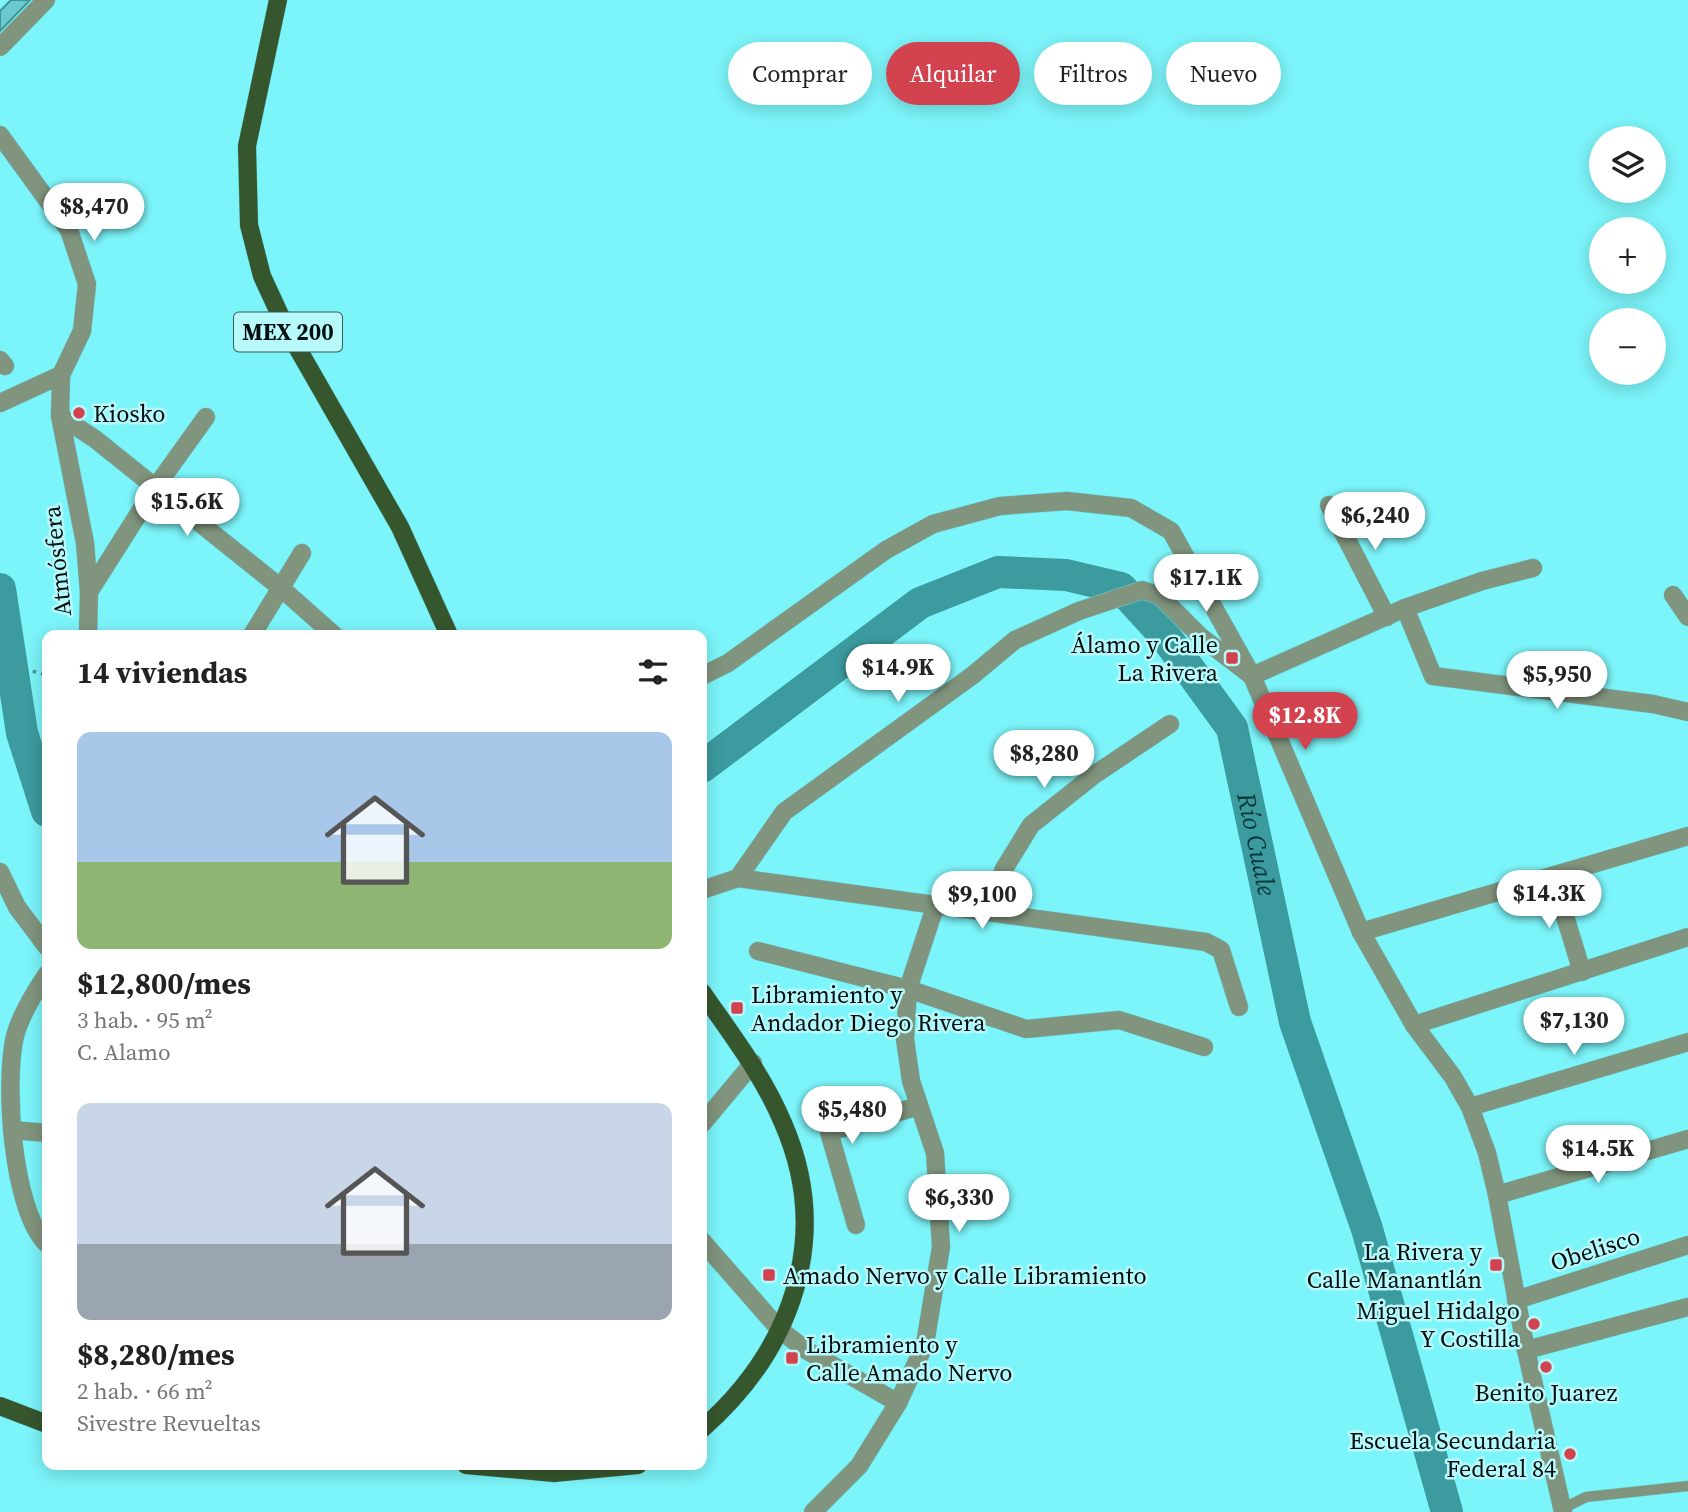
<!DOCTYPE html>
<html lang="es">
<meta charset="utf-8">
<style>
body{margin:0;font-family:"Source Serif 4",serif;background:#f6f6f6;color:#222;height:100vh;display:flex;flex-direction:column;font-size:26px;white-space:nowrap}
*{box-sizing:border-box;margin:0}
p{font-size:23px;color:#767676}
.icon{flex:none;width:38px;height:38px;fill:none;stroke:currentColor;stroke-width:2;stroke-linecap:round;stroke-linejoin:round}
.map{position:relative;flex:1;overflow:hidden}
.drawer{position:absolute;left:42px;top:630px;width:665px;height:840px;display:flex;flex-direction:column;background:#fff;border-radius:14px;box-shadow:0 4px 18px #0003}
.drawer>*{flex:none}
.top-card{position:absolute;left:728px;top:42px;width:665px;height:63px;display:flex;gap:14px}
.tools{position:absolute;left:1589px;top:126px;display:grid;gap:14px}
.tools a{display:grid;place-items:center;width:77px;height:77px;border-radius:50%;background:#fff;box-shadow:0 4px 18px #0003;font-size:35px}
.price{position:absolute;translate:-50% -60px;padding:0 16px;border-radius:24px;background:#fff;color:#222;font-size:23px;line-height:46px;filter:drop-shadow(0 2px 4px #0008)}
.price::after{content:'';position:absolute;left:50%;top:42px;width:21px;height:16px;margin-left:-10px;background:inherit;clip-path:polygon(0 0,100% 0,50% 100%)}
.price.active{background:#d2424f;color:#fff}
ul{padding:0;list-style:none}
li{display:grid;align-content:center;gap:14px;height:371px;padding:0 35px}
li span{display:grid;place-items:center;height:217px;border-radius:14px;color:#555}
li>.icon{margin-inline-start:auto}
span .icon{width:126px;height:126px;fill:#fffc;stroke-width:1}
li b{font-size:30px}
h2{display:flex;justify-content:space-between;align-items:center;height:84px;padding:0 35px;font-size:30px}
.tag{padding:0 24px;border-radius:32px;background:#fff;box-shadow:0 4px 18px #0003;font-size:24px;line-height:63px}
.tag.active{background:#d2424f;color:#fff}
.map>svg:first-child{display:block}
</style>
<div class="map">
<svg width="1688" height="1512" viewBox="0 0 1688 1512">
<rect width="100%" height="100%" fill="#7cf5fa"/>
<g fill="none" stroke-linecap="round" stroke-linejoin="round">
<g stroke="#3c9b9f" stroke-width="32">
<path d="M 0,589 L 22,733 L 47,811"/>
<path id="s1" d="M 702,767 L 920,603 L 998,572 L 1066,575 L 1121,588 L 1165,636 L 1232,728 L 1295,1022 L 1367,1229 L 1447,1512"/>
</g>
</g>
<path fill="#6ec9ce" stroke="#3a989c" stroke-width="2" d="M 11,0 L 30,0 L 0,31 L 0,11 Z"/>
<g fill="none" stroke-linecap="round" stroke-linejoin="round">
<g stroke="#68d0d5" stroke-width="11">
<path id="lane" d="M 1562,1509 L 1586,1497 L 1688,1486"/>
</g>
<g stroke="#68d0d5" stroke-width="19">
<g id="street">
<path d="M 0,47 L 46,0"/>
<path d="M 0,135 L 69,230 L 87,284 L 82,331 L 61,375 L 60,416 L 85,543 L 89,592 L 88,635"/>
<path d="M 0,360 L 5,366"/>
<path d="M 0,403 L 61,375"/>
<path d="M 60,416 L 95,439 L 281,588 L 334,635"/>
<path d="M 1329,505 L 1387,617"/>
<path d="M 89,592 L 155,488 L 206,417"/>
<path d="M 1673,595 L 1688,617"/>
<path d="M 1405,608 L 1433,676 L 1653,704 L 1688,712"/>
<path d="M 252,635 L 302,553"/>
<path d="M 702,676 L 728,663 L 886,550 L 933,524 L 1000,506 L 1067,501 L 1131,508 L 1171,531 L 1252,676 L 1361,932 L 1414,1025 L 1453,1077 L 1470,1107 L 1487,1153 L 1497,1195 L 1526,1350 L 1563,1512"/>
<path d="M 0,872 L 17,907 L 47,947"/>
<path d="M 1553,877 L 1582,972"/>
<path d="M 738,878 L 784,812 L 973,675 L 1015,640 L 1079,611 L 1142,590 L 1160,596 L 1201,637 L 1252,676 L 1405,608 L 1482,581 L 1533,568"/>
<path d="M 702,890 L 738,878 L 1206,942 L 1221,950 L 1239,1007"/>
<path d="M 989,912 L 1004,869 L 1031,825 L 1094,775 L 1170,724"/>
<path d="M 1361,932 L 1688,836"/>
<path d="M 758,951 L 908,989 L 1026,1029 L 1119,1020 L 1204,1047"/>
<path d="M 47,974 C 34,993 21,1014 15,1036 C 4,1082 12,1211 47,1244"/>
<path d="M 1414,1025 L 1688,937"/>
<path d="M 1470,1107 L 1688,1042"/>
<path d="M 702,1124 L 753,1063"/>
<path d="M 12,1130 L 47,1133"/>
<path d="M 1497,1195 L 1688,1139"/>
<path d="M 856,1225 L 829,1132 L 919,1106"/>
<path d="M 702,1241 L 780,1330 L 806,1350 L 898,1403"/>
<path d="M 1516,1300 L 1688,1245"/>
<path d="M 1526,1350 L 1688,1307"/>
<path d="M 813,1512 L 859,1466 L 898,1403 L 925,1344 L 941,1247 L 935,1153 L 911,1081 L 905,1039 L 908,989 L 935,907"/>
</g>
</g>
<g stroke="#68d0d5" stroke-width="19">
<g id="primary">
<path d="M 278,0 L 247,146 L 249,225 L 262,276 L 286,328 L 400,527 L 449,635"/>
<path d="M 702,992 C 731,1034 763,1075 783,1123 C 833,1237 792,1350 702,1429"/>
<path d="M 0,1406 L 47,1424"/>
<path d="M 466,1465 L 554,1473 L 638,1465"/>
</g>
</g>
<path stroke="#489699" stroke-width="3.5" stroke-dasharray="3.5 5" stroke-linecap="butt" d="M 0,662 L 47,675"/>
<use href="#lane" stroke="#81947d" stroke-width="10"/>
<use href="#street" stroke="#81947d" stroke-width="18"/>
<use href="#primary" stroke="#36562d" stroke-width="18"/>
</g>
<g fill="#d2424f" stroke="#b8fafc" stroke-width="2.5">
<circle cx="79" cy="413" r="7"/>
<rect x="1225" y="651" width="14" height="14" rx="3.5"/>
<rect x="730" y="1001" width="14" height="14" rx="3.5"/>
<rect x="1489" y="1258" width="14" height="14" rx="3.5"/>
<rect x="762" y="1268" width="14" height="14" rx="3.5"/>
<circle cx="1534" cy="1324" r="7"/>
<rect x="785" y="1351" width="14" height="14" rx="3.5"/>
<circle cx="1546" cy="1367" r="7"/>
<circle cx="1570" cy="1454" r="7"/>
</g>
<g text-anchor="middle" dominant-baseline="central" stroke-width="5" stroke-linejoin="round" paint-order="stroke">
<rect fill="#b8fafc" stroke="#375658" stroke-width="2" x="234" y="312.5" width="108" height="39" rx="5"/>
<g font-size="23" font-weight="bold" fill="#001011">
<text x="288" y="332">MEX 200</text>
</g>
<g font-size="24" fill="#001011" stroke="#b8fafc" text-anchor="start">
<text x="93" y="413">Kiosko</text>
<text x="1218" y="644" text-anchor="end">Álamo y Calle<tspan x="1218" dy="28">La Rivera</tspan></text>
<text x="751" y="994">Libramiento y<tspan x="751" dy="28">Andador Diego Rivera</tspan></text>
<text x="1482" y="1251" text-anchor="end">La Rivera y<tspan x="1482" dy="28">Calle Manantlán</tspan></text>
<text x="783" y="1275">Amado Nervo y Calle Libramiento</text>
<text x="1520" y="1310" text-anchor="end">Miguel Hidalgo<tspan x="1520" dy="28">Y Costilla</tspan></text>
<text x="806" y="1344">Libramiento y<tspan x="806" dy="28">Calle Amado Nervo</tspan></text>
<text x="1546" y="1392" text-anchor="middle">Benito Juarez</text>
<text x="1556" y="1440" text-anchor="end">Escuela Secundaria<tspan x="1556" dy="28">Federal 84</tspan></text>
</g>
<g font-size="24" fill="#001011" stroke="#b8fafc">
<text transform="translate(57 561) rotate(-96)">Atmósfera</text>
<text transform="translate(1595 1249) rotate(-18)">Obelisco</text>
</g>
<g font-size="26" font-style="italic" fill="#0b383a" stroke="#b8fafc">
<text stroke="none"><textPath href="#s1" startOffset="779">Río Cuale</textPath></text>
</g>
</g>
</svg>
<div class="tools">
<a><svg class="icon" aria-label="layers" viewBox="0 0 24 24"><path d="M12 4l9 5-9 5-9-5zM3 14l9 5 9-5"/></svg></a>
<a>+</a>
<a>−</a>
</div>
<b class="price" style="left:94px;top:243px">$8,470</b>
<b class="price" style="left:187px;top:538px">$15.6K</b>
<b class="price" style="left:1375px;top:552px">$6,240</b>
<b class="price" style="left:1206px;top:614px">$17.1K</b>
<b class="price" style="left:898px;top:704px">$14.9K</b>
<b class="price" style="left:1557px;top:711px">$5,950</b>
<b class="price active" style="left:1305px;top:752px">$12.8K</b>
<b class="price" style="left:1044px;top:790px">$8,280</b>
<b class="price" style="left:1549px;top:930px">$14.3K</b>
<b class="price" style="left:982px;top:931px">$9,100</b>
<b class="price" style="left:1574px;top:1057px">$7,130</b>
<b class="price" style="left:852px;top:1146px">$5,480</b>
<b class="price" style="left:1598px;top:1185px">$14.5K</b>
<b class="price" style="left:959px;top:1234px">$6,330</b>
<div class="top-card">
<a class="tag">Comprar</a>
<a class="tag active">Alquilar</a>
<a class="tag">Filtros</a>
<a class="tag">Nuevo</a>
</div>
<section class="drawer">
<h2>14 viviendas<svg class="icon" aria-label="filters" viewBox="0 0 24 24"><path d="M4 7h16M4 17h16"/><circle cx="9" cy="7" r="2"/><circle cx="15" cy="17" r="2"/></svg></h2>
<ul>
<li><span style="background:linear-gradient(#a9c7e8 60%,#8fb573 0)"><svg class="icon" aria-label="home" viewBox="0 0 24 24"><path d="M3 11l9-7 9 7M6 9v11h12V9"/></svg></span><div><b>$12,800/mes</b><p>3 hab. · 95 m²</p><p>C. Alamo</p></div></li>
<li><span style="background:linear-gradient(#c9d6e8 65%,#9aa5b1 0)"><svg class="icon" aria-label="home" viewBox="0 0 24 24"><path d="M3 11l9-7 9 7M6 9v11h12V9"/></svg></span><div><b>$8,280/mes</b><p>2 hab. · 66 m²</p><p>Sivestre Revueltas</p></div></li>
</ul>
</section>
</div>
